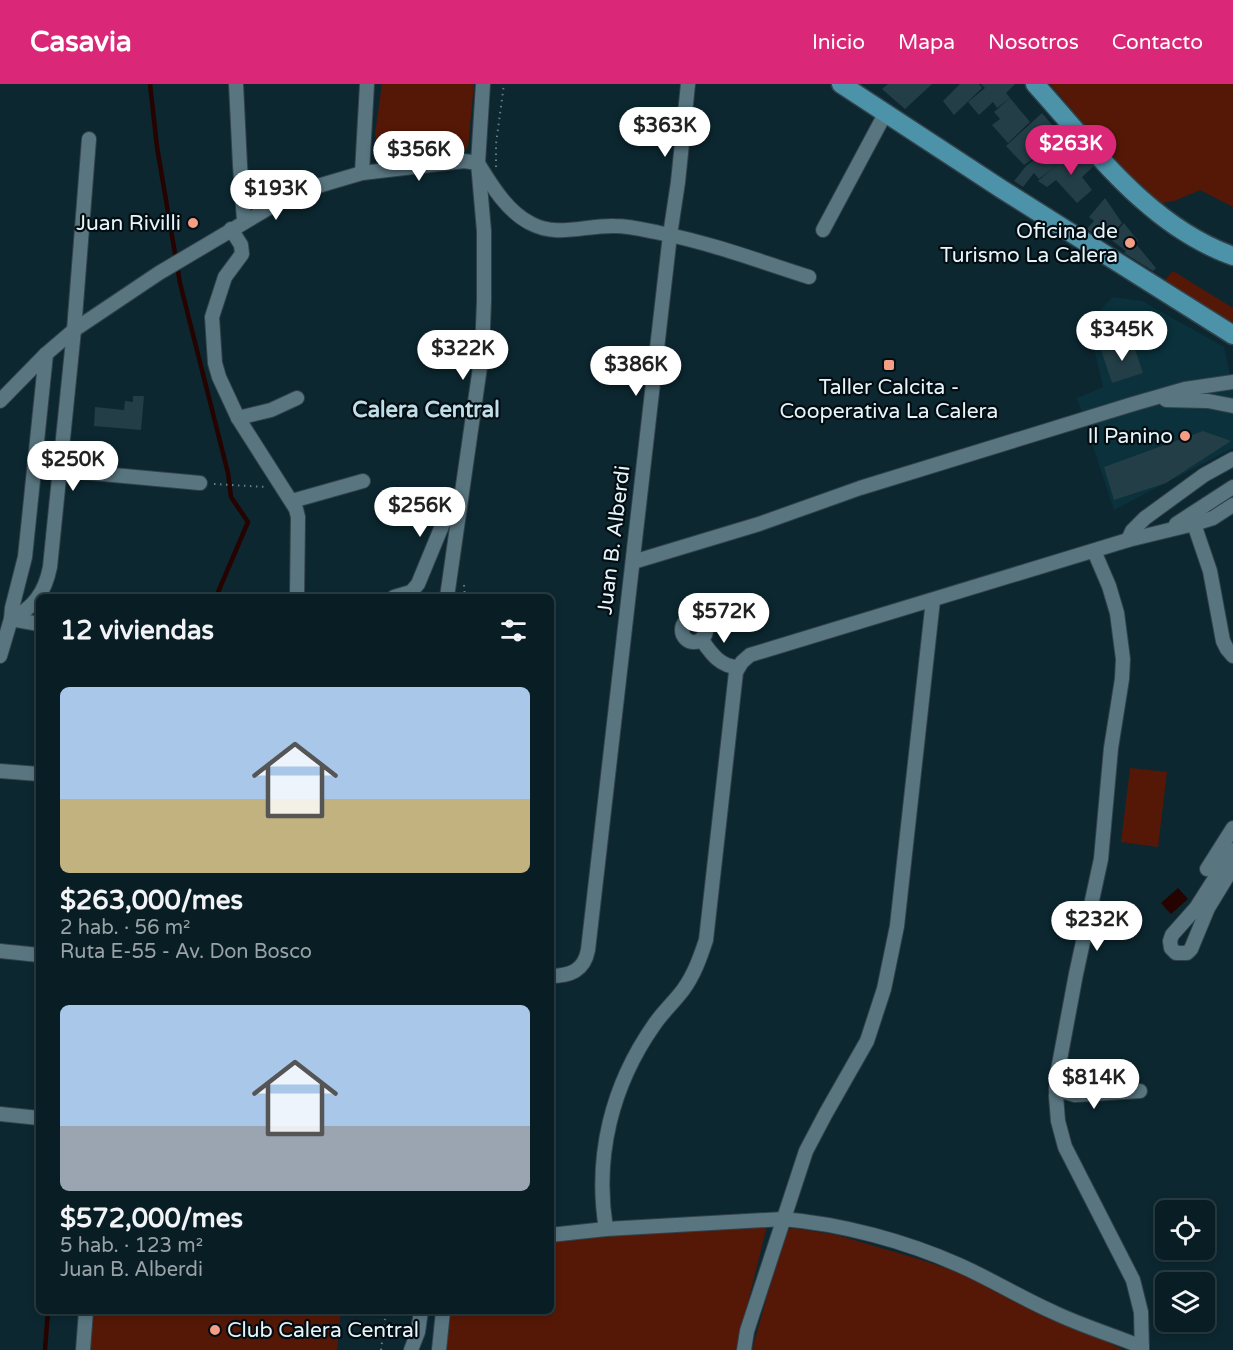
<!DOCTYPE html>
<html lang="es">
<meta charset="utf-8">
<style>
body{margin:0;font-family:"Varela Round",sans-serif;background:#172a31;color:#f1f3f6;height:100vh;display:flex;flex-direction:column;font-size:22px;white-space:nowrap}
*{box-sizing:border-box;margin:0}
p{font-size:20px;color:#99a2a6}
.icon{flex:none;width:33px;height:33px;fill:none;stroke:currentColor;stroke-width:2;stroke-linecap:round;stroke-linejoin:round}
.map{position:relative;flex:1;overflow:hidden}
.sheet{position:absolute;left:36px;top:510px;width:518px;height:720px;display:flex;flex-direction:column;background:#091d24;border-radius:9px;box-shadow:0 3px 9px #0003,0 0 0 2px #293b41}
.sheet>*{flex:none}
.buttons{position:absolute;left:1155px;top:1116px;display:grid;gap:12px}
.buttons a{display:grid;place-items:center;width:60px;height:60px;border-radius:9px;background:#091d24;box-shadow:0 3px 9px #0003,0 0 0 2px #293b41;font-size:30px}
.price{position:absolute;translate:-50% -51px;padding:0 14px;border-radius:21px;background:#fff;color:#222;font-size:20px;line-height:39px;filter:drop-shadow(0 2px 3px #0008)}
.price::after{content:'';position:absolute;left:50%;top:36px;width:18px;height:14px;margin-left:-9px;background:inherit;clip-path:polygon(0 0,100% 0,50% 100%)}
.price.active{background:#db2777;color:#fff}
ul{padding:0;list-style:none}
li{display:grid;align-content:center;gap:12px;height:318px;padding:0 24px}
li span{display:grid;place-items:center;height:186px;border-radius:9px;color:#555}
li>.icon{margin-inline-start:auto}
span .icon{width:108px;height:108px;fill:#fffc;stroke-width:1}
li b{font-size:26px}
h2{display:flex;justify-content:space-between;align-items:center;height:72px;padding:0 24px;font-size:26px}
header{display:flex;align-items:center;gap:36px;box-sizing:border-box;height:84px;padding:0 30px;background:#db2777;color:#fff}
header strong{font-size:28px}
nav{display:flex;gap:33px;margin-inline-start:auto;font-size:21px}
.map>svg:first-child{display:block}
</style>
<header>
<strong>Casavia</strong>
<nav><a>Inicio</a><a>Mapa</a><a>Nosotros</a><a>Contacto</a></nav>
</header>
<div class="map">
<svg width="1233" height="1266" viewBox="0 0 1233 1266">
<rect width="100%" height="100%" fill="#0c2730"/>
<path fill="#0a313c" d="M 1113,213 L 1142,217 L 1224,263 L 1233,304 L 1233,364 L 1114,426 L 1077,314 L 1103,303 L 1088,238 Z"/>
<g fill="#551806">
<path d="M 382,0 L 474,0 L 468,63 L 460,70 L 391,78 L 378,65 L 375,50 Z"/>
<path d="M 1050,0 L 1233,0 L 1233,123 L 1200,106 L 1174,117 L 1162,119 C 1118,86 1086,41 1050,0 Z"/>
<path d="M 1173,187 L 1233,224 L 1233,241 L 1163,198 Z"/>
<path d="M 1130,684 L 1167,688 L 1158,763 L 1121,758 Z"/>
<path d="M 767,1142 L 736,1266 L 445,1266 L 450,1227 L 550,1227 L 551,1156 Z"/>
<path d="M 793,1144 L 837,1151 L 922,1176 L 960,1189 L 1124,1266 L 752,1266 L 785,1147 Z"/>
<path d="M 94,1227 L 341,1227 L 337,1266 L 89,1266 Z"/>
</g>
<path fill="#250300" d="M 1178,804 L 1188,815 L 1171,830 L 1161,819 Z"/>
<g fill="none" stroke-linecap="round" stroke-linejoin="round">
<g stroke="#250300" stroke-width="4.5">
<path d="M 150,0 L 157,63 L 180,199 L 228,389 L 231,413 L 248,438 L 216,513"/>
<path d="M 45,1265 L 48,1227"/>
</g>
</g>
<g fill="#233e47">
<path d="M 888,0 L 932,0 L 905,25 L 882,5 Z"/>
<path d="M 960,0 L 979,0 L 982,4 L 954,31 L 943,17 Z"/>
<path d="M 981,0 L 1015,0 L 1006,9 L 1010,14 L 997,24 L 993,18 L 979,31 L 968,18 L 985,4 Z"/>
<path d="M 1010,14 L 1030,38 L 1008,59 L 992,41 L 1000,35 L 994,28 Z"/>
<path d="M 1042,29 L 1063,54 L 1024,81 L 1006,62 Z"/>
<path d="M 1061,58 L 1071,67 L 1053,84 L 1039,95 L 1034,89 L 1023,103 L 1014,97 L 1026,82 L 1052,62 L 1061,62 L 1057,61 Z"/>
<path d="M 1081,67 L 1094,82 L 1082,93 L 1092,106 L 1077,119 L 1056,96 L 1047,103 L 1038,97 L 1068,71 L 1072,75 Z"/>
<path d="M 1105,114 L 1122,139 L 1111,151 L 1106,147 L 1102,155 L 1087,145 L 1094,137 L 1089,133 Z"/>
<path d="M 1124,139 L 1138,157 L 1135,159 L 1156,184 L 1153,187 L 1124,169 L 1126,167 L 1110,155 Z"/>
<path d="M 1132,256 L 1143,289 L 1112,299 L 1101,266 Z"/>
<path d="M 133,312 L 144,312 L 141,346 L 94,342 L 95,323 L 124,326 L 125,317 L 133,318 Z"/>
<path d="M 1203,347 L 1231,357 L 1166,399 L 1114,416 L 1104,383 Z"/>
</g>
<g fill="none" stroke-linecap="round" stroke-linejoin="round">
<g stroke="#32424a" stroke-width="16">
<g id="minor">
<path d="M 236,0 L 240,81 L 244,136"/>
<path d="M 479,81 C 492,102 507,127 530,139 C 557,154 585,141 615,142 C 630,142 645,146 660,149 C 711,159 759,177 809,193"/>
<path d="M 362,89 L 367,0"/>
<path d="M 231,145 L 241,161 L 242,170 L 225,193 L 212,233 L 215,279 L 219,293 L 238,334 L 296,425 L 298,433 L 297,513"/>
<path d="M 823,146 L 885,30"/>
<path d="M 1166,316 L 1208,317 L 1233,322"/>
<path d="M 0,317 L 46,270 L 74,246 L 159,189 L 294,109 L 362,89 L 464,77 L 478,79"/>
<path d="M 238,334 L 271,326 L 297,314"/>
<path d="M 59,386 L 200,399"/>
<path d="M 292,417 L 363,397"/>
<path d="M 1176,440 L 1233,403"/>
<path d="M 1194,440 L 1210,487 L 1223,557 L 1227,565 L 1233,572"/>
<path d="M 1128,456 L 1132,447 L 1145,434 L 1204,391 L 1233,375"/>
<path d="M 1094,467 L 1109,502 L 1117,529 L 1123,575 L 1122,595 L 1111,664 L 1101,775 L 1076,890 L 1058,986 L 1056,1012 L 1058,1037 L 1065,1063 L 1133,1196 L 1141,1228 L 1142,1266"/>
<path d="M 633,478 L 759,440 L 860,404 L 1133,320 L 1185,305 L 1233,298"/>
<path d="M 394,513 L 411,508 L 418,500 L 444,437 L 450,430 L 460,422"/>
<path d="M 447,513 L 482,269 L 484,217 L 484,147 L 478,79 L 483,0"/>
<circle cx="694" cy="546" r="12"/>
<path d="M 11,535 C 34,524 45,508 50,483 L 74,246 L 89,55"/>
<path d="M 11,535 L 39,540"/>
<path d="M 701,555 C 711,569 720,583 738,583"/>
<path d="M 0,572 L 11,535 L 12,524 L 25,473 L 46,270"/>
<path d="M 0,687 L 39,690"/>
<path d="M 1233,766 L 1196,824 L 1172,851 L 1170,857 L 1171,864 L 1176,869 L 1187,869 L 1191,865 L 1208,824 L 1233,783"/>
<path d="M 1207,785 L 1233,744"/>
<path d="M 0,867 L 39,871"/>
<path d="M 550,892 C 570,892 584,887 588,866 L 670,151 L 678,98 L 688,0"/>
<path d="M 1056,1005 L 1075,1011 L 1140,1007"/>
<path d="M 0,1030 L 39,1034"/>
<path d="M 606,1145 C 594,1072 612,1001 654,941 C 662,929 674,918 683,906 C 694,891 700,874 706,856 L 736,588 L 742,578 L 750,571 L 1128,456 L 1194,440 L 1213,434 L 1233,421"/>
<path d="M 550,1151 L 606,1145 L 783,1135 C 842,1140 905,1157 959,1181 C 991,1195 1021,1214 1053,1228 C 1082,1242 1113,1251 1142,1263"/>
<path d="M 83,1266 L 86,1227"/>
<path d="M 411,1266 L 418,1248 L 421,1227"/>
<path d="M 439,1266 L 443,1227"/>
<path d="M 744,1266 L 747,1247 L 806,1067 L 826,1029 L 867,957 L 884,905 L 897,842 L 933,516"/>
</g>
</g>
<g stroke="#32424a" stroke-width="21">
<g id="major">
<path d="M 841,0 L 1003,106 L 1233,251"/>
<path d="M 1035,0 C 1093,64 1148,142 1233,172"/>
</g>
</g>
<g stroke="#687e86" stroke-width="2" stroke-dasharray="1.5 4.5" stroke-linecap="butt">
<path d="M 496,83 L 496,60 L 504,0"/>
<path d="M 214,400 L 266,403"/>
<path d="M 464,501 L 465,513"/>
<path d="M 381,1266 L 386,1227"/>
</g>
<use href="#minor" stroke="#597680" stroke-width="14"/>
<use href="#major" stroke="#4c93a9" stroke-width="18"/>
</g>
<g fill="#f49e86" stroke="#040e12" stroke-width="2">
<circle cx="193" cy="139" r="6"/>
<circle cx="1130" cy="159" r="6"/>
<rect x="883" y="275" width="12" height="12" rx="3"/>
<circle cx="1185" cy="352" r="6"/>
<circle cx="215" cy="1246" r="6"/>
</g>
<g text-anchor="middle" dominant-baseline="central" stroke-width="4.5" stroke-linejoin="round" paint-order="stroke">
<g font-size="21" fill="#e5f5fb" stroke="#040e12" text-anchor="end">
<text x="181" y="139">Juan Rivilli</text>
<text x="1118" y="147">Oficina de<tspan x="1118" dy="24">Turismo La Calera</tspan></text>
<text x="889" y="303" text-anchor="middle">Taller Calcita -<tspan x="889" dy="24">Cooperativa La Calera</tspan></text>
<text x="1173" y="352">Il Panino</text>
<text x="227" y="1246" text-anchor="start">Club Calera Central</text>
</g>
<g font-size="21" fill="#e5f5fb" stroke="#040e12">
<text transform="translate(614 456) rotate(-83)">Juan B. Alberdi</text>
</g>
<g font-size="22" font-weight="bold" fill="#bfdee9" stroke="#040e12">
<text x="426" y="326">Calera Central</text>
</g>
</g>
</svg>
<div class="buttons">
<a><svg class="icon" aria-label="locate" viewBox="0 0 24 24"><circle cx="12" cy="12" r="6"/><path d="M12 2v4M12 18v4M2 12h4M18 12h4"/></svg></a>
<a><svg class="icon" aria-label="layers" viewBox="0 0 24 24"><path d="M12 4l9 5-9 5-9-5zM3 14l9 5 9-5"/></svg></a>
</div>
<b class="price" style="left:665px;top:74px">$363K</b>
<b class="price active" style="left:1071px;top:92px">$263K</b>
<b class="price" style="left:419px;top:98px">$356K</b>
<b class="price" style="left:276px;top:137px">$193K</b>
<b class="price" style="left:1122px;top:278px">$345K</b>
<b class="price" style="left:463px;top:297px">$322K</b>
<b class="price" style="left:636px;top:313px">$386K</b>
<b class="price" style="left:73px;top:408px">$250K</b>
<b class="price" style="left:420px;top:454px">$256K</b>
<b class="price" style="left:724px;top:560px">$572K</b>
<b class="price" style="left:1097px;top:868px">$232K</b>
<b class="price" style="left:1094px;top:1026px">$814K</b>
<section class="sheet">
<h2>12 viviendas<svg class="icon" aria-label="filters" viewBox="0 0 24 24"><path d="M4 7h16M4 17h16"/><circle cx="9" cy="7" r="2"/><circle cx="15" cy="17" r="2"/></svg></h2>
<ul>
<li><span style="background:linear-gradient(#a9c7e8 60%,#c2b280 0)"><svg class="icon" aria-label="home" viewBox="0 0 24 24"><path d="M3 11l9-7 9 7M6 9v11h12V9"/></svg></span><div><b>$263,000/mes</b><p>2 hab. · 56 m²</p><p>Ruta E-55 - Av. Don Bosco</p></div></li>
<li><span style="background:linear-gradient(#a9c7e8 65%,#9aa5b1 0)"><svg class="icon" aria-label="home" viewBox="0 0 24 24"><path d="M3 11l9-7 9 7M6 9v11h12V9"/></svg></span><div><b>$572,000/mes</b><p>5 hab. · 123 m²</p><p>Juan B. Alberdi</p></div></li>
</ul>
</section>
</div>
